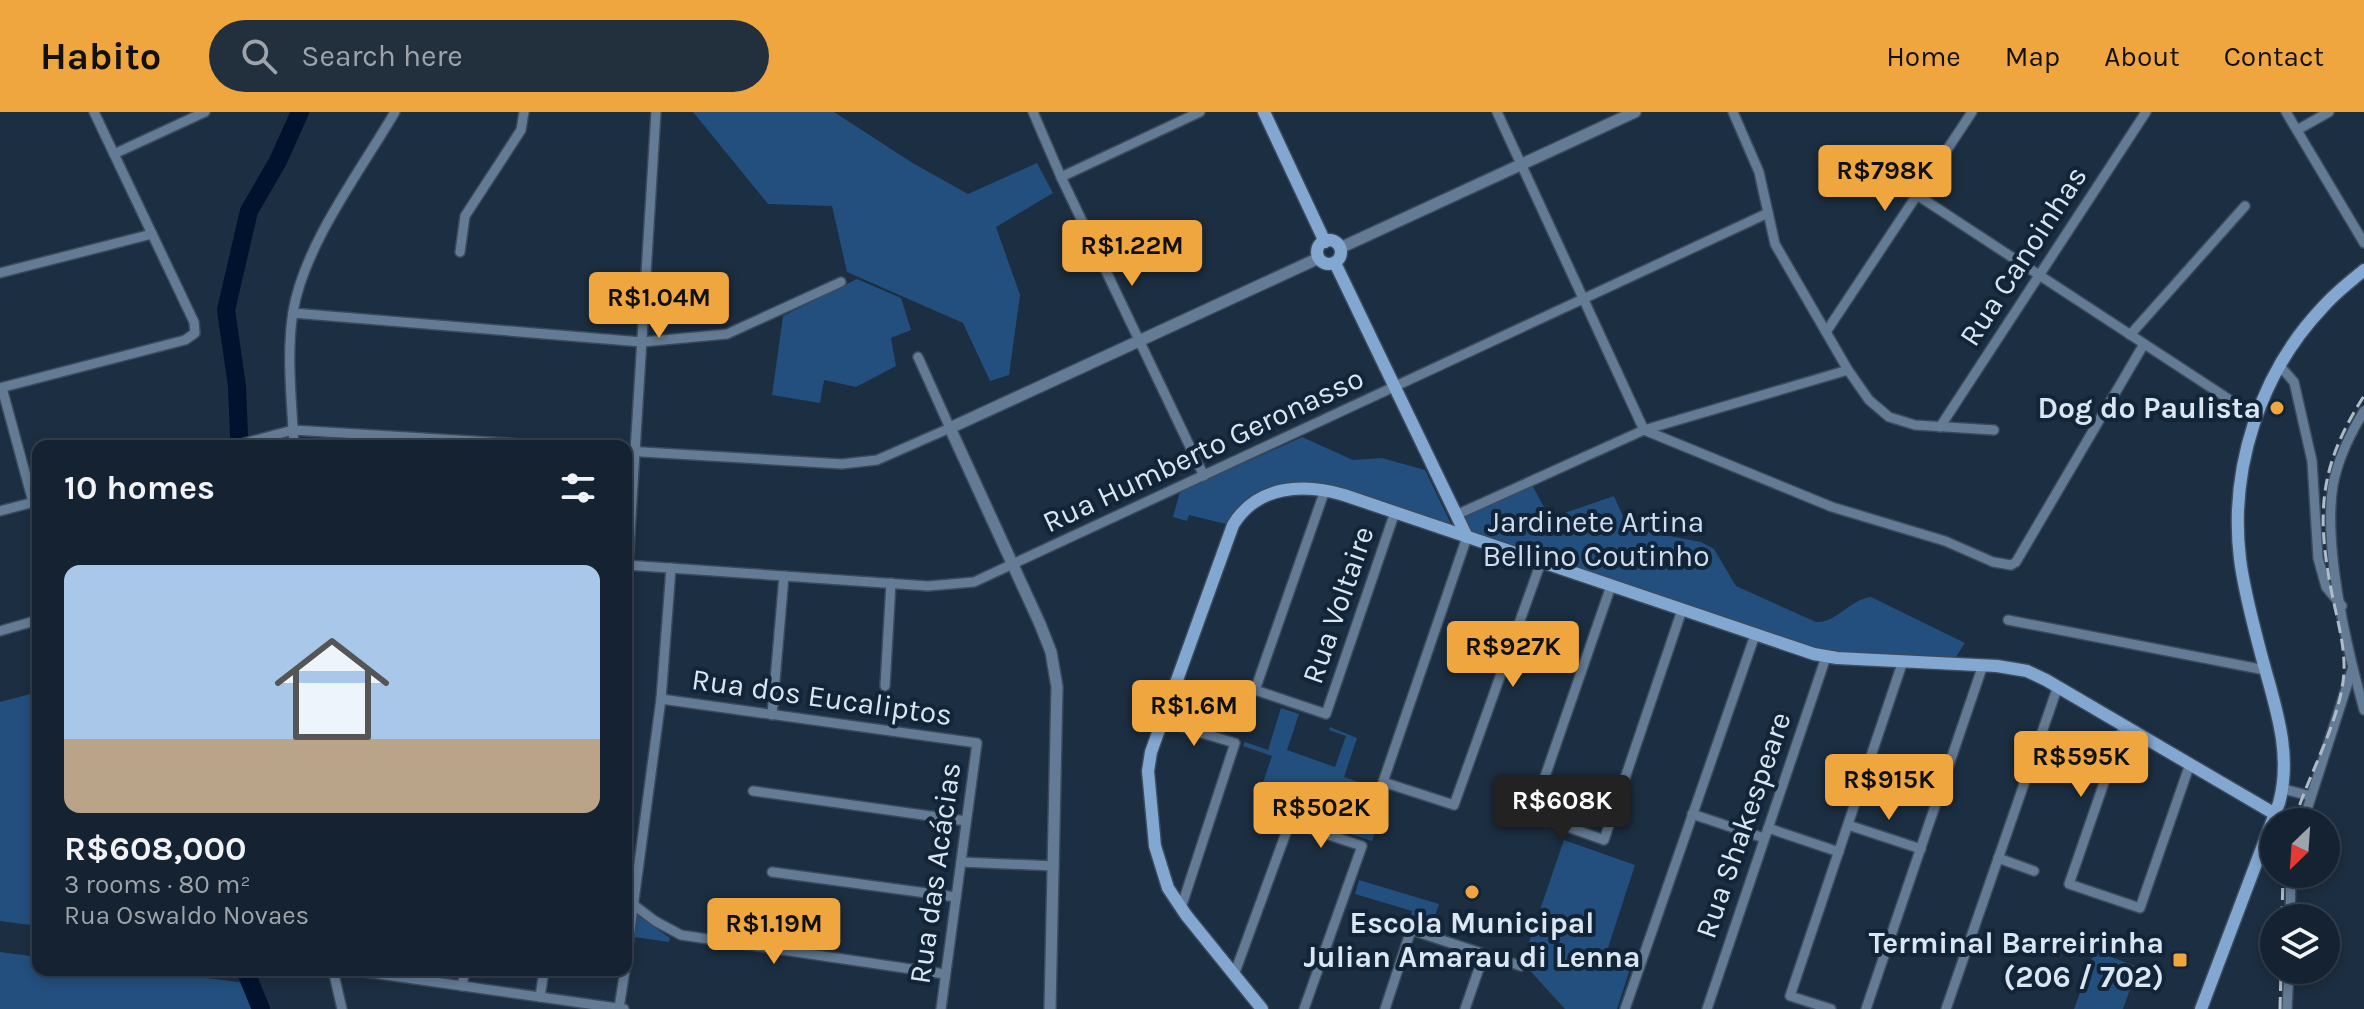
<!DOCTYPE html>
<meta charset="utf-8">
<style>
body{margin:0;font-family:Karla,sans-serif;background:#222f3d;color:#f1f3f6;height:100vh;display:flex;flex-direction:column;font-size:30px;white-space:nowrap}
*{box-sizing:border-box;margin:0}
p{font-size:26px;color:#9da4ab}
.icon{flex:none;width:44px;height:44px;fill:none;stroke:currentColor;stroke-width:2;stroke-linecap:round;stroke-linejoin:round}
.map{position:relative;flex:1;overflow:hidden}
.side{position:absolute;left:32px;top:328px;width:600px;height:536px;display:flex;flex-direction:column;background:#152231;border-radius:16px;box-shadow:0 4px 12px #0003,0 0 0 2px #343f4d}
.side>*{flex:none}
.needle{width:52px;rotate:205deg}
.controls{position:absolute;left:2260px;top:696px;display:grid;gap:16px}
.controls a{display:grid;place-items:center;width:80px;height:80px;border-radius:50%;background:#152231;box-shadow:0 4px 12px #0003,0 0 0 2px #343f4d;font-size:40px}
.price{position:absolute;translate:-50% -68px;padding:0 18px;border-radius:8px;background:#f0a63f;color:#111;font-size:26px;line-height:52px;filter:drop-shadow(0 2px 4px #0008)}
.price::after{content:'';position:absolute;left:50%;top:48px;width:24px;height:18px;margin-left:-12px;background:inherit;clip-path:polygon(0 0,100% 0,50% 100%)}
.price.current{background:#222;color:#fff}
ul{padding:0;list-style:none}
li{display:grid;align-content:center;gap:16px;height:424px;padding:0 32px}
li+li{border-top:2px solid #343f4d}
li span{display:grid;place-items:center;height:248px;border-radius:16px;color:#555}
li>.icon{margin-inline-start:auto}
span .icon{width:144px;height:144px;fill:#fffc;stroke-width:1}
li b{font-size:34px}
h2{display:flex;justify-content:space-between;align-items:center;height:96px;padding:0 32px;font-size:34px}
header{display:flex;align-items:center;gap:48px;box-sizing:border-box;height:112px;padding:0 40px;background:#f0a63f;color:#111}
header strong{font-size:38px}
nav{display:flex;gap:44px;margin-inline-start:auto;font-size:28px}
.search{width:560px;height:72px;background:#222f3d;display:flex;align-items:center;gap:20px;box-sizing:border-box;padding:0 28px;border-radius:44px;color:#9da4ab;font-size:30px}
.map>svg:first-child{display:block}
</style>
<header>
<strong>Habito</strong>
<div class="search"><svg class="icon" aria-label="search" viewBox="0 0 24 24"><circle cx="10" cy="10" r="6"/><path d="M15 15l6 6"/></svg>Search here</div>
<nav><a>Home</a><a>Map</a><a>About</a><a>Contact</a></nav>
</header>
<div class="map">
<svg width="2364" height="897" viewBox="0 0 2364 897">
<rect width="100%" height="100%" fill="#1c2e41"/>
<g fill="#224f7d">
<path d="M 693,0 L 834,0 L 911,50 L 968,82 L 1037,51 L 1053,81 L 996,115 L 1020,183 L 1009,263 L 990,269 L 963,211 L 847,160 L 832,94 L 768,92 Z"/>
<path d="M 857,167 L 901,186 L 911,218 L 891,226 L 896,254 L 856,275 L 824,268 L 820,291 L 772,283 L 783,204 Z"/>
<path d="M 1302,325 L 1353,348 L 1382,346 L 1425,358 L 1452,414 C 1426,405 1401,396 1375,388 C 1322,370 1262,352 1226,412 L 1189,403 L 1187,409 L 1173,405 L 1180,380 Z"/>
<path d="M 1532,373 L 1550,406 L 1614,384 L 1628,416 L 1701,430 L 1714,437 L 1736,474 L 1816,510 C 1837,511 1850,487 1871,485 L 1965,531 L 1956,545 L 1836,539 L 1811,535 L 1472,422 L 1463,405 Z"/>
<path d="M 38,580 L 38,814 L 0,809 L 0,590 Z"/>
<path d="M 1281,596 L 1299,602 L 1287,638 L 1335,655 L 1346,624 L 1329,618 L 1330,615 L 1357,626 L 1344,665 L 1389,681 L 1372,729 L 1284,701 L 1285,697 L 1257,688 L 1272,644 L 1243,634 L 1245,630 L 1268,638 Z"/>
<path d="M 1564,728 L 1635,753 L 1605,845 L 1631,854 L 1617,897 L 1565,897 L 1522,850 Z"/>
<path d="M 1359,768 L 1439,792 L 1431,816 L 1410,809 L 1412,799 L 1355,782 Z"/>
<path d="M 637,803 L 670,826 L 669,830 L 634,825 Z"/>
<path d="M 2095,839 L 2138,855 L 2123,897 L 2074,897 Z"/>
<path d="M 0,840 L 38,845 L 38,858 L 141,858 L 247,871 L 266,897 L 0,897 Z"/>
</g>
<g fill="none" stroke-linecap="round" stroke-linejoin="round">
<g stroke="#00122d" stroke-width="18">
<path d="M 239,324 L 237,274 L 226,198 L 249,99 L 278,49 L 300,0"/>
<path d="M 245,858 L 261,897"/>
</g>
<g stroke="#3b4b5d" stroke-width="12">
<g id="minor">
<path d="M 1033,0 L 1061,65 L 1204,364"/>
<path d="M 1497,0 L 1644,318 L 1832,395 L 1945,429 L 1993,450 L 2011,453 L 2016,450 L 2144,232"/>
<path d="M 1733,0 L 1759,60 L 1775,132 L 1848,258 L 1869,288 L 1889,305 L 1915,313 L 1994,318"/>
<path d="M 2286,0 L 2364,131"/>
<path d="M 2297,18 L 2329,0"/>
<path d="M 114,42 L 205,0"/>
<path d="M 1061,65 L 1200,0"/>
<path d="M 1917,83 L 2256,305"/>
<path d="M 460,140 L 465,104 L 521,18 L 524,0"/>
<path d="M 0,161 L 152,122"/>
<path d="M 293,201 L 642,230 L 727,222 L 841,170"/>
<path d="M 1826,220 L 1972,0"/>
<path d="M 2130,223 L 2245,94"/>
<path d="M 2280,254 L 2294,270 L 2312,349 L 2318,446 L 2326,475 L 2342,494"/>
<path d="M 0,276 L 185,228 L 195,221 L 194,210 L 94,0"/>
<path d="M 2,276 L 33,390"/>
<path d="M 2364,299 C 2350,322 2338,347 2333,373 C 2323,435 2347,537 2364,598"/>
<path d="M 1940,315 L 2146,0"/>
<path d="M 234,334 L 293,318 L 554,334"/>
<path d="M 294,334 C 292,291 286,243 293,200 C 304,133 361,58 395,0"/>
<path d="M 626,339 L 842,352 L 877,348 L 950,316 L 918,245"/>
<path d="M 1325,378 L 1255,578 L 1326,602 L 1395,400"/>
<path d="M 0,399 L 38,389"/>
<path d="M 1456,403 L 1644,318 L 1848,258"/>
<path d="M 1467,425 L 1383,670 L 1454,693 L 1541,450"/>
<path d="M 626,453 L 928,474 L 974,470 L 1768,101"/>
<path d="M 628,453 L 656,0"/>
<path d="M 1611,474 L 1532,702 L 1604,728 L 1682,498"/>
<path d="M 2008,508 L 2265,558"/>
<path d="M 0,519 L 38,508"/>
<path d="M 885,574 L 891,471"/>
<path d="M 661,587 L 977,631 L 941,897"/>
<path d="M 772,603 L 784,464"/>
<path d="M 1162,609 L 1235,631 L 1181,796"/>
<path d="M 2124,613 L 2069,772 L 2140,796 L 2190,652"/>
<path d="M 2283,677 L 2311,684"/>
<path d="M 753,679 L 966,709"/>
<path d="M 1692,702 L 1764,726"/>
<path d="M 2303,710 L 2352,558"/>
<path d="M 1848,713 L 1921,737"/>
<path d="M 1768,716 L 1839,740"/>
<path d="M 1998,746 L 2034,759"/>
<path d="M 961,750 L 1054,754"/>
<path d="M 772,760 L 956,785"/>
<path d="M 626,787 L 655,809 L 681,823 L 945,862"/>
<path d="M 2290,806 L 2291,762"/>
<path d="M 626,848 L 661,587 L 671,456"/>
<path d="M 333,858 L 342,897"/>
<path d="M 351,858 L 624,897"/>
<path d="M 1234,863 L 1290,710 L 1362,734 L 1304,897"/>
<path d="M 462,874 L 465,858"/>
<path d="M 540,885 L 544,858"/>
<path d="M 619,896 L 625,858"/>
<path d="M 1385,897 L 1411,818 L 1521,854"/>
<path d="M 1465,897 L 1484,842"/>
<path d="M 1625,897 L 1755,523"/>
<path d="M 1707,897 L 1826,545"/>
<path d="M 1831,897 L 1790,884 L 1903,549"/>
<path d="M 1866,897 L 1983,553"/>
<path d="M 1946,897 L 2058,574"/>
<path d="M 2287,897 L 2289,858"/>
</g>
</g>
<g stroke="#3b4b5d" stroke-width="14">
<g id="tertiary">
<path d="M 1340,136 L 1635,0"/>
<path d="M 1050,897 L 1057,575 L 1051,540 L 1040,512 L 950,316 L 1319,146"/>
</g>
</g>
<g stroke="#3b4b5d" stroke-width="15">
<g id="secondary">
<path d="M 1264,0 L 1325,130"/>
<circle cx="1329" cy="140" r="12"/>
<path d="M 1335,151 L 1467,425"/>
<path d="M 1262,897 L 1186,803 L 1168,776 L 1155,734 L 1148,659 L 1151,640 L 1233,413 C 1257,373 1304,371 1344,383 L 1814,542 L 1837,546 L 1997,554 L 2027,559 L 2046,568 L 2275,702"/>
<path d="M 2201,897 L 2279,691 C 2293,640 2274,591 2261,542 C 2253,511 2244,479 2240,447 C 2229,357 2260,261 2323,195 C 2335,181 2350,170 2364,158"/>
</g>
</g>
<use href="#minor" stroke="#647b95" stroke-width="9"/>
<use href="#tertiary" stroke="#647b95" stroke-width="11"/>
<use href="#secondary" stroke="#82a7d1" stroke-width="12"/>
<g stroke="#aebbc9" stroke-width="3" stroke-dasharray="12 6" stroke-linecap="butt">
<path d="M 2294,710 C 2308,662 2341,609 2344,560 C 2345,533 2337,507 2332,482 C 2316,401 2319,354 2364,284"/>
<path d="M 2282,806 L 2283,762"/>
<path d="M 2280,897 L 2281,858"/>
</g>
</g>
<g fill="#f0a63f" stroke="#122437" stroke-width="3">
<circle cx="2277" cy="296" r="8"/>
<circle cx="1472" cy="780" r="8"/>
<rect x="2172" y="840" width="16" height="16" rx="4"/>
</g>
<g text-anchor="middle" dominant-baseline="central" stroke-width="8" stroke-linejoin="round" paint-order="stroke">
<g font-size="30" fill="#dbe6f3" stroke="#122437">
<text transform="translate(2023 144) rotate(-57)">Rua Canoinhas</text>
<text transform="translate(1203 338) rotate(-25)">Rua Humberto Geronasso</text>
<text transform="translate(1338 493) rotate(-71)">Rua Voltaire</text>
<text transform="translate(822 585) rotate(8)">Rua dos Eucaliptos</text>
<text transform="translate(1743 713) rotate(-71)">Rua Shakespeare</text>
<text transform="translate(935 761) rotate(-82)">Rua das Acácias</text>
</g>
<g font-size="30" font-weight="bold" fill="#dbe6f3" stroke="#122437" text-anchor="end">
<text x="2261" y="296">Dog do Paulista</text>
<text x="1472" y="811" text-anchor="middle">Escola Municipal<tspan x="1472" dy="34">Julian Amarau di Lenna</tspan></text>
<text x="2164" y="831">Terminal Barreirinha<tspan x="2164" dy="34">(206 / 702)</tspan></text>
</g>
<g font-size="30" fill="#cfddee" stroke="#122437">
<text x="1596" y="410">Jardinete Artina<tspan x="1596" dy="34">Bellino Coutinho</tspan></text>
</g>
</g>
</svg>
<div class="controls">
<a><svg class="needle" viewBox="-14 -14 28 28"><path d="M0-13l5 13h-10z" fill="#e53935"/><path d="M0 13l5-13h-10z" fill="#9da4ab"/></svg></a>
<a><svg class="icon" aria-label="layers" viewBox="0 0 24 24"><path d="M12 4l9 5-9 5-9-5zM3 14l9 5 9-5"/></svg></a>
</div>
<b class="price" style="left:1885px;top:101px">R$798K</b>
<b class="price" style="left:1132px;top:176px">R$1.22M</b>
<b class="price" style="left:659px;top:228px">R$1.04M</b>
<b class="price" style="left:1513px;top:577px">R$927K</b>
<b class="price" style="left:1194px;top:636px">R$1.6M</b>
<b class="price" style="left:2081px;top:687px">R$595K</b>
<b class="price" style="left:1889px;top:710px">R$915K</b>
<b class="price current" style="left:1562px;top:731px">R$608K</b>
<b class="price" style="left:1321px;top:738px">R$502K</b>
<b class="price" style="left:774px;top:854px">R$1.19M</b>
<section class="side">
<h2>10 homes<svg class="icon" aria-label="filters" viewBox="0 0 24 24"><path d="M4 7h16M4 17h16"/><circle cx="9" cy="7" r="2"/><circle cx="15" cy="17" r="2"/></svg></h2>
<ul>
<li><span style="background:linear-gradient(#a9c7e8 70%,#b9a48a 0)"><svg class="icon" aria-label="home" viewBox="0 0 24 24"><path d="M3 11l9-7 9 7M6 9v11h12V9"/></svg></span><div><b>R$608,000</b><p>3 rooms · 80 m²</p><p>Rua Oswaldo Novaes</p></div></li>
</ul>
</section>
</div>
